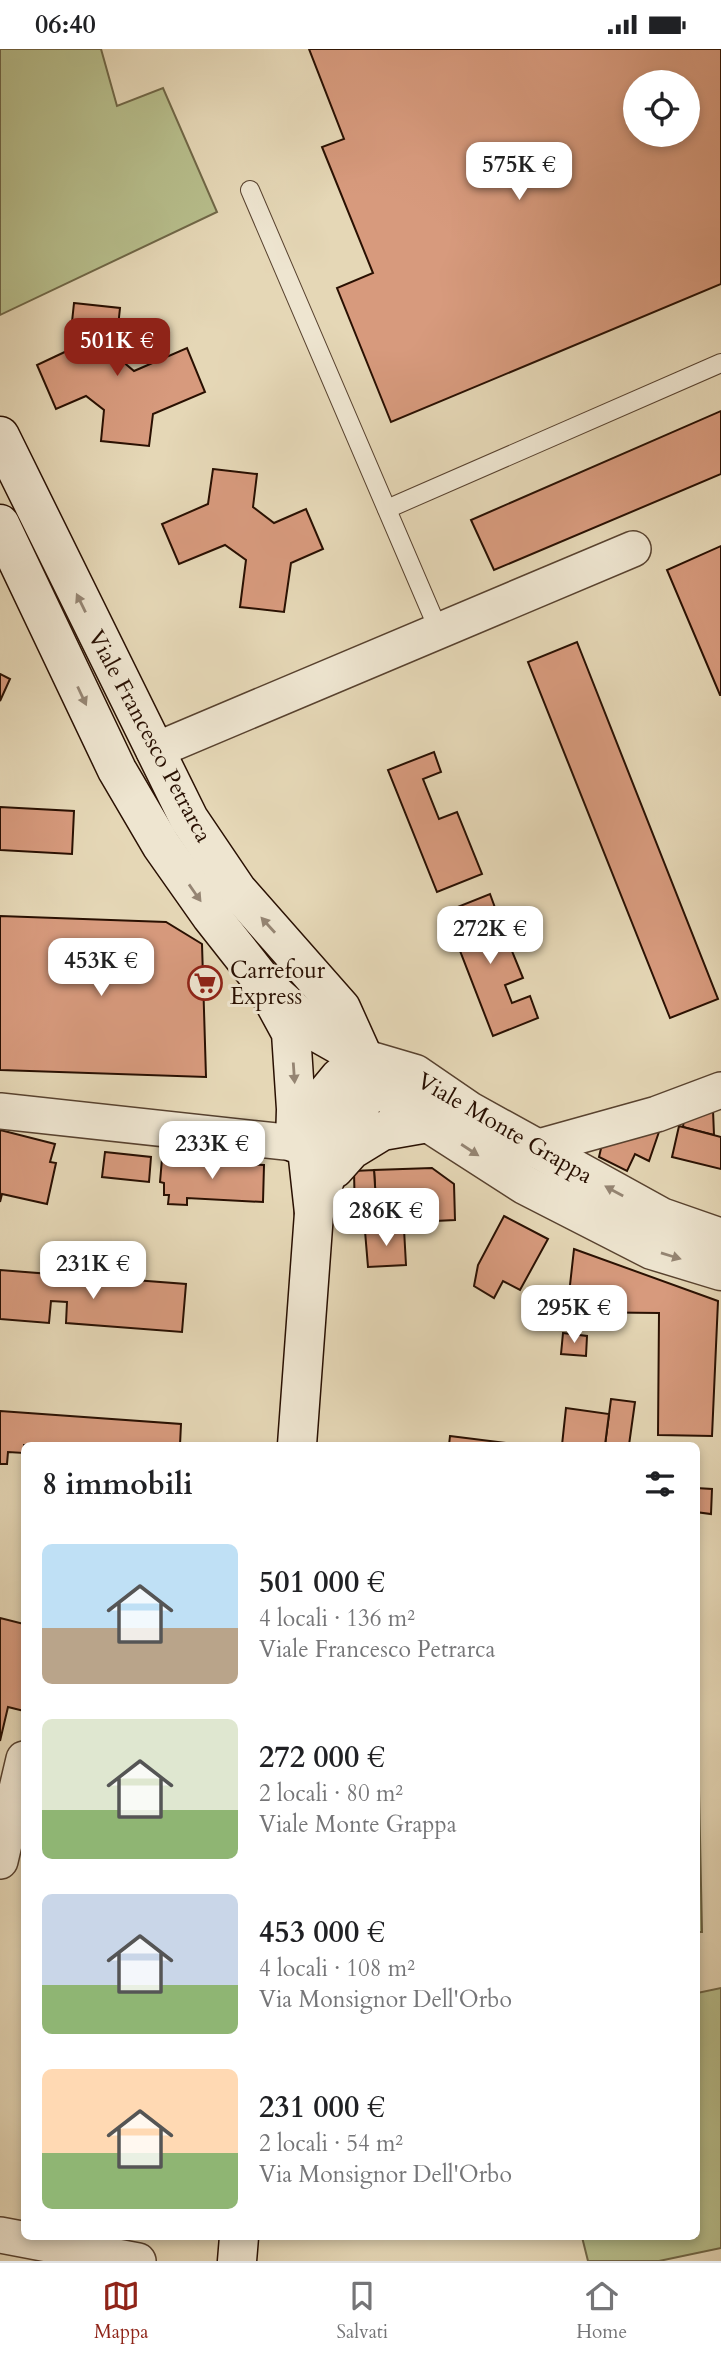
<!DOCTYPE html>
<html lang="it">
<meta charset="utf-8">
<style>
body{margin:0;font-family:Cardo,serif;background:#f6f6f6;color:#202124;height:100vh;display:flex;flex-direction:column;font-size:26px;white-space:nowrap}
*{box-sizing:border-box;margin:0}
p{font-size:23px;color:#757577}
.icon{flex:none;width:38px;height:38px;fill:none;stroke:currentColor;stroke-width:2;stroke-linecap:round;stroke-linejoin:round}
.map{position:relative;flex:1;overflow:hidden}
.sheet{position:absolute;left:21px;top:1393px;width:679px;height:798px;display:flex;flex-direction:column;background:#fff;border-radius:10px;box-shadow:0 4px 10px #0003}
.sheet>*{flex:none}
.fabs{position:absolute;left:623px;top:21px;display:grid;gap:14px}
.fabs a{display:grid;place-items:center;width:77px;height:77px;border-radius:50%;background:#fff;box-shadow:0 4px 10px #0003;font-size:35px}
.price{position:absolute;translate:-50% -60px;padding:0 16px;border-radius:14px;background:#fff;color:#222;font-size:23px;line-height:46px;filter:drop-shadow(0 2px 4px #0008)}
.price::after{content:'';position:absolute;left:50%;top:42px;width:21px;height:16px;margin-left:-10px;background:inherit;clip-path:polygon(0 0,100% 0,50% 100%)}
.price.current{background:#8f2418;color:#fff}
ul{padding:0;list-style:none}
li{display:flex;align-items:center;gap:21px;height:175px;padding:0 21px}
li span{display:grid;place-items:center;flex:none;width:196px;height:140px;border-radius:10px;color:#555}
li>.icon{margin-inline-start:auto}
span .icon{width:84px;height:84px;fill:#fffc;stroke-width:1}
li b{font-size:30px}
h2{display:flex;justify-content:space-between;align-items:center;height:84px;padding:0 21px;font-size:30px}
.status{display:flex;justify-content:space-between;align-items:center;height:49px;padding:0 35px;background:#fff;direction:ltr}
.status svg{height:19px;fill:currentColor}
.dock{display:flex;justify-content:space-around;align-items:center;height:98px;border-top:2px solid #e0e0e0;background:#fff;font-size:19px;color:#757577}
.dock a{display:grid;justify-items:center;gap:4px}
.dock .current{color:#8f2418}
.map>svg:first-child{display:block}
</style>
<div class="status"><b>06:40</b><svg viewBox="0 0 49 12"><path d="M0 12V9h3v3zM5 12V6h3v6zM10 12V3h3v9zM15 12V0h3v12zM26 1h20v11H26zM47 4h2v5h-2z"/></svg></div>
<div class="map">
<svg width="721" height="2212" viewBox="0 0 721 2212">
<rect width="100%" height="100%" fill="#e5d7b6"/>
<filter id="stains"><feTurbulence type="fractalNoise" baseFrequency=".00286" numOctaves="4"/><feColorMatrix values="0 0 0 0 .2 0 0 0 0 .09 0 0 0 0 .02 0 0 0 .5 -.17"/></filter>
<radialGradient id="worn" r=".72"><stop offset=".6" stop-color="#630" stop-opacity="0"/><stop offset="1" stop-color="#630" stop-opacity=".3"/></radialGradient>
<g fill="#b7be8c" stroke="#706747" stroke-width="2">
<path d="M 0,0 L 101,0 L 117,57 L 163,39 L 217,163 L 0,266 Z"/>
<path d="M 697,1647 L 702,1883 L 696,1883 Z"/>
<path d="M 721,1939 L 721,2199 L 659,2212 L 588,2212 L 582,2188 L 696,2188 L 697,1944 Z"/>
</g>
<g fill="#d79a7d" stroke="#291002" stroke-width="2" fill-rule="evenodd">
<path d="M 309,0 L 721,0 L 721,235 L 391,373 L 337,239 L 373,224 L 322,98 L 344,90 ZM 635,33 L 688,33 L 688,86 L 635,86 Z"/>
<path d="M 74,254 L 120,259 L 115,306 L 134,322 L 187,299 L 205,343 L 153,365 L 149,397 L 101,392 L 104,361 L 86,347 L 56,360 L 37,316 L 69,301 Z"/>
<path d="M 721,362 L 721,425 L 494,521 L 471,471 Z"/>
<path d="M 213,420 L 257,425 L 253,458 L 274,474 L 306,460 L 323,500 L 291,514 L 284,563 L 240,558 L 246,511 L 225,496 L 179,515 L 162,475 L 208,455 Z"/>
<path d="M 721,497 L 721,646 L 720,646 L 667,521 Z"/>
<path d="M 577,593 L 718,950 L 670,969 L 528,613 Z"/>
<path d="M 0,625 L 10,630 L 0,652 Z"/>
<path d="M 434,703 L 441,723 L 423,730 L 439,770 L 457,763 L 482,825 L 437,843 L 388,721 Z"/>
<path d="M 0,758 L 74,762 L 72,805 L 0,801 Z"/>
<path d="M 490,845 L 498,867 L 481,873 L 488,892 L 505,885 L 523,929 L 505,936 L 512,954 L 530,947 L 538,969 L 493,987 L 445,863 Z"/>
<path d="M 0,867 L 166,873 L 202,895 L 206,1028 L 0,1021 Z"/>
<path d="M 713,1061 L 714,1086 L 683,1078 L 684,1070 Z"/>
<path d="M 661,1077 L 649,1112 L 635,1105 L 627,1122 L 599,1108 L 603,1091 Z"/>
<path d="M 679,1077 L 721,1088 L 721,1120 L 672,1108 Z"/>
<path d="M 0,1081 L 55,1095 L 50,1113 L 56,1114 L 47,1155 L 2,1145 L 0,1153 Z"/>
<path d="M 105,1103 L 151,1108 L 149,1133 L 102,1128 Z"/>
<path d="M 162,1110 L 264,1116 L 263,1153 L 187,1149 L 187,1156 L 168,1155 L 169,1146 L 164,1146 L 164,1134 L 160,1133 Z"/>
<path d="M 432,1119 L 454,1135 L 455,1171 L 414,1173 L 413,1166 L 377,1168 L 374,1121 Z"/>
<path d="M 374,1121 L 377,1168 L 355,1168 L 354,1122 Z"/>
<path d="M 413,1166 L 414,1179 L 355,1182 L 355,1168 Z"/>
<path d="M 504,1167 L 548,1190 L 520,1241 L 503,1232 L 494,1249 L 474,1237 L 478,1216 Z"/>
<path d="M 404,1180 L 406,1216 L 368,1218 L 365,1182 Z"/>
<path d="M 574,1200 L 718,1252 L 712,1387 L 658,1386 L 659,1264 L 567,1263 Z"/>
<path d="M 0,1221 L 50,1225 L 50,1230 L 69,1231 L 69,1226 L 186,1235 L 182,1283 L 66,1274 L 67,1253 L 51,1252 L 49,1274 L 0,1270 Z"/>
<path d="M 563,1284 L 587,1287 L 586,1307 L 561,1305 Z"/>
<path d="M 611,1350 L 635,1353 L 629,1396 L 605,1396 Z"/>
<path d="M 566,1359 L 609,1365 L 605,1396 L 562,1396 Z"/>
<path d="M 0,1362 L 181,1375 L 180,1396 L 24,1396 L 24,1404 L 8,1403 L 7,1415 L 0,1415 Z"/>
<path d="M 450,1387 L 521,1396 L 449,1396 Z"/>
<path d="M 696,1439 L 712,1440 L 711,1465 L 696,1463 Z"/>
<path d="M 0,1569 L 24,1575 L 24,1662 L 8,1658 L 0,1692 Z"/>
</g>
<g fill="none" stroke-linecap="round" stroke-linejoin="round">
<g stroke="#58422f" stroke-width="20">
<g id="service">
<path d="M 250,141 L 439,582"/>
<path d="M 387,460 L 721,314"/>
</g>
</g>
<g stroke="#58422f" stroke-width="38">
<g id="minor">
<path d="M 154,702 L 633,500"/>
<path d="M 0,1062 L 295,1094"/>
<path d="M 535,1099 L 657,1065 L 721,1041"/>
<path d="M 0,1812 L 24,1710"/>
<path d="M 0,2186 L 138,2212"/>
</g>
</g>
<g stroke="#58422f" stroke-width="41">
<g id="tertiary">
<path d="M 364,1010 L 396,1053 L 525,1136 L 652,1201 L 721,1222"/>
<path d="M 364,1010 L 415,1025 L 469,1062 L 661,1168 L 721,1189"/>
</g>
</g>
<g stroke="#291002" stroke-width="41">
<g id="secondary">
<path d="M 0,387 L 189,770 L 237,841 L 341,959 L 364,1010 L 361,1056 L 337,1094 L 314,1164"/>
<path d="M 0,475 L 117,721 L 161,796 L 211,867 L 267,938 L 318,984 L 364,1010"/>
<path d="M 272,949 L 291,984 L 296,1060 L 295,1094"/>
<path d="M 334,1120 L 351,1101 L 382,1082 L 428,1074"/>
<path d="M 297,1396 L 314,1164 L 308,1109 L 312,1081 L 320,1052 L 339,1029 L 364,1010"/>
<path d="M 237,2212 L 239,2188"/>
</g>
</g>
<use href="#service" stroke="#eee5d0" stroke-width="18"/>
<use href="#minor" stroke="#eee5d0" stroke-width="35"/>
<use href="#tertiary" stroke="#eee5d0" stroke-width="38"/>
<use href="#secondary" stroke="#eee5d0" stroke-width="38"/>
</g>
<defs><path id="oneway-solid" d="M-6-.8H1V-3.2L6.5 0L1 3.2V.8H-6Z" transform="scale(1.75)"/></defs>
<g fill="#958573">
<use href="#oneway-solid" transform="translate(81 554) rotate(-116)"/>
<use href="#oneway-solid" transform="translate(82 647) rotate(65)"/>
<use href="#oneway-solid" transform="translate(195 844) rotate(55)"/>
<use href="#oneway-solid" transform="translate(268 876) rotate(-132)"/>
<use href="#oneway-solid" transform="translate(294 1024) rotate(86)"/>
<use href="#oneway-solid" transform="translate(470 1101) rotate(33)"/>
<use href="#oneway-solid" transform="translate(614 1142) rotate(-151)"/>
<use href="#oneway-solid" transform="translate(671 1207) rotate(17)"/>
</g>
<defs>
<g id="supermarket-ring" transform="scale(1.75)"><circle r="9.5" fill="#eee5d0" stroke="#8f2418" stroke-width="1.5"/><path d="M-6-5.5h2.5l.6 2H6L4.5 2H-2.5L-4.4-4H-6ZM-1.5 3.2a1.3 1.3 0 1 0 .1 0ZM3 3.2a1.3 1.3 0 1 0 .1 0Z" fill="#8f2418"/></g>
</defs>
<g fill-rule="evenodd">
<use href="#supermarket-ring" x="205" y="934"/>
</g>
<g text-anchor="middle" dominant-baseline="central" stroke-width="6" stroke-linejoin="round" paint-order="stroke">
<g font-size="23" fill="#291002" stroke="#eee5d0">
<text transform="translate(150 687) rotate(62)">Viale Francesco Petrarca</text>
<text transform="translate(505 1079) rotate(30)">Viale Monte Grappa</text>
</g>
<g font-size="23" fill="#291002" stroke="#eee5d0" text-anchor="start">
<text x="230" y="921">Carrefour<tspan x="230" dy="26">Express</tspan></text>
</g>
</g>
<rect width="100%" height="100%" filter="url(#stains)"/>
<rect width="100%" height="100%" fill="url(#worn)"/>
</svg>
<div class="fabs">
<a><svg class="icon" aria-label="locate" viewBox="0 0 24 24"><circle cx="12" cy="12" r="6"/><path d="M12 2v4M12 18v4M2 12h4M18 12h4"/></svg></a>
</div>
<b class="price" style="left:519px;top:153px">575K €</b>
<b class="price current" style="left:117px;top:329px">501K €</b>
<b class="price" style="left:490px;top:917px">272K €</b>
<b class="price" style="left:101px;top:949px">453K €</b>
<b class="price" style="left:212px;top:1132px">233K €</b>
<b class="price" style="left:386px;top:1199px">286K €</b>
<b class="price" style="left:93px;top:1252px">231K €</b>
<b class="price" style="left:574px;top:1296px">295K €</b>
<section class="sheet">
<h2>8 immobili<svg class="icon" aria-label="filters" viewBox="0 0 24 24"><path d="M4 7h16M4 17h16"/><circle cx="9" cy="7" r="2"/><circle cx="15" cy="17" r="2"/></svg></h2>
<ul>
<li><span style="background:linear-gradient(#bfe0f5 60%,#b9a48a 0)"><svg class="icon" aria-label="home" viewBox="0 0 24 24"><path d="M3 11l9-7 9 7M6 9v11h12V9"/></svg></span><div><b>501 000 €</b><p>4 locali · 136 m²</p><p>Viale Francesco Petrarca</p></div></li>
<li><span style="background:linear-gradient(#dfe7d0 65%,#8fb573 0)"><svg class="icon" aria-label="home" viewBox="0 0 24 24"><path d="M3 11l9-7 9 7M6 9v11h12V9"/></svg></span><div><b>272 000 €</b><p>2 locali · 80 m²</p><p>Viale Monte Grappa</p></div></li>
<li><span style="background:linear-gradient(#c9d6e8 65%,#8fb573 0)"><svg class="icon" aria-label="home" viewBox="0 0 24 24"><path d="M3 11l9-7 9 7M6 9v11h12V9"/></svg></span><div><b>453 000 €</b><p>4 locali · 108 m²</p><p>Via Monsignor Dell'Orbo</p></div></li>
<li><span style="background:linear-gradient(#ffd9b3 60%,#8fb573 0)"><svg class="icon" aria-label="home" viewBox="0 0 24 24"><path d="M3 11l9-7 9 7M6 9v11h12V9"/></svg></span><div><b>231 000 €</b><p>2 locali · 54 m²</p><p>Via Monsignor Dell'Orbo</p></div></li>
</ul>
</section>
</div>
<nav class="dock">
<a class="current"><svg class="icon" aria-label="map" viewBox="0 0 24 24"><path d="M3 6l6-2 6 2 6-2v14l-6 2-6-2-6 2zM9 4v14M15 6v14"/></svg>Mappa</a>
<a><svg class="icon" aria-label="saved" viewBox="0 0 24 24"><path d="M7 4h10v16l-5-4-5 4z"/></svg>Salvati</a>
<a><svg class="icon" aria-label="home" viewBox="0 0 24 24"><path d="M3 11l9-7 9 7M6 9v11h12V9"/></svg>Home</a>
</nav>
